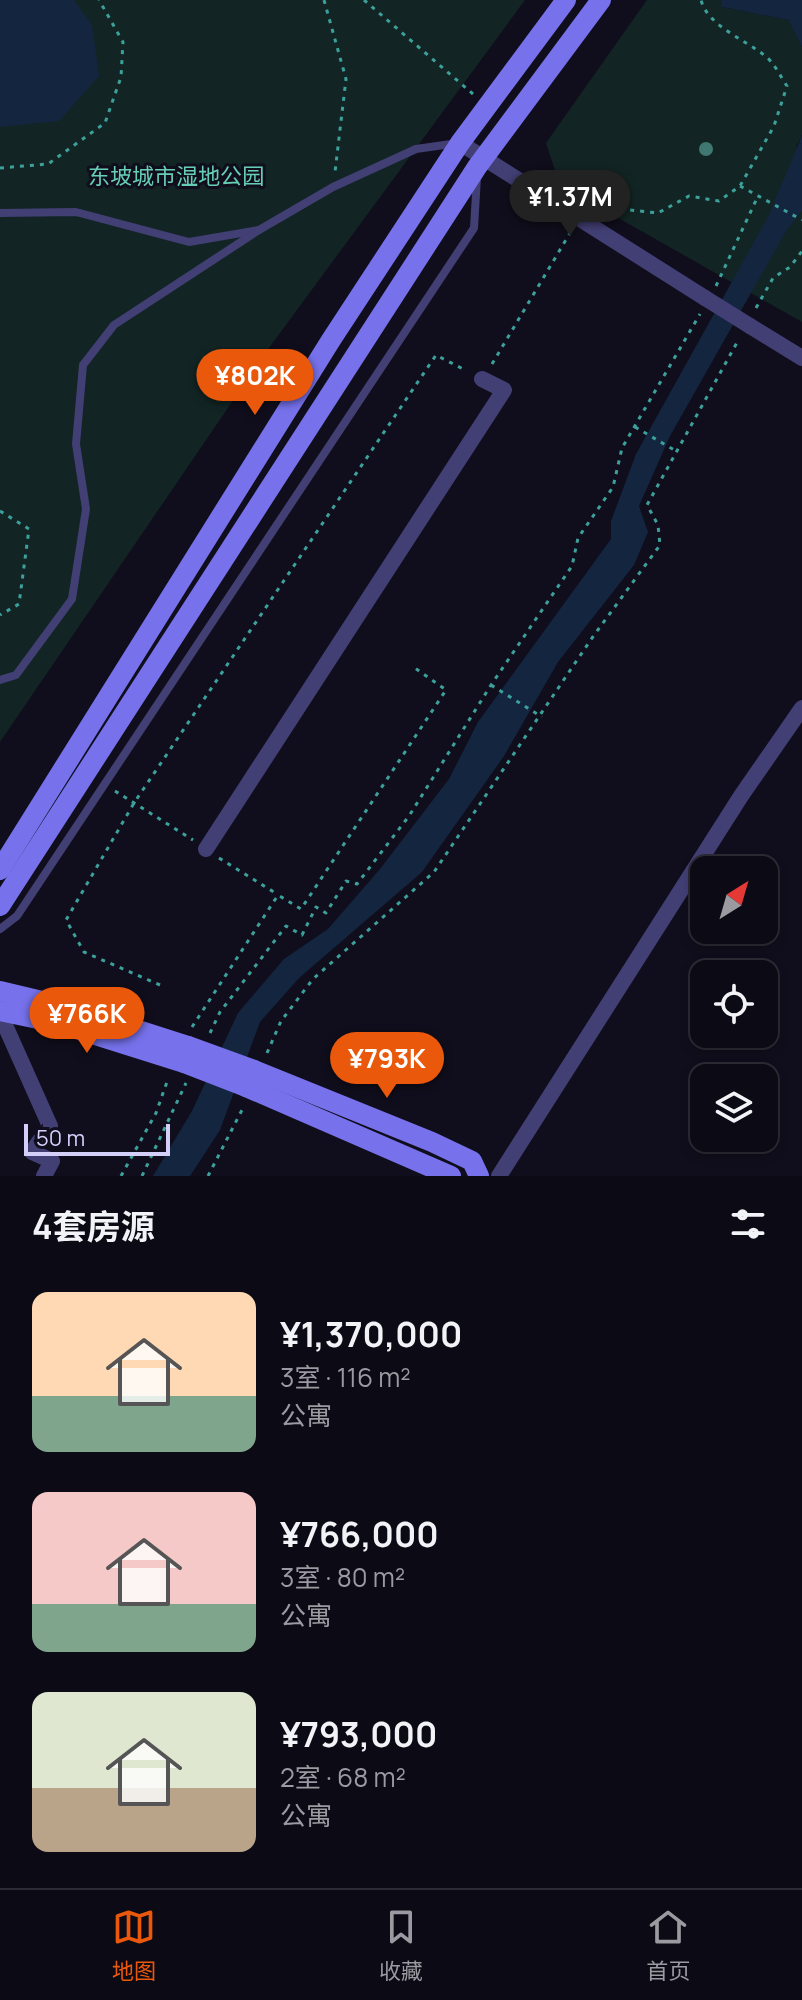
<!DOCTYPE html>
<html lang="zh">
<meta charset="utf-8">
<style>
body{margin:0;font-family:Manrope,"Noto Sans SC",sans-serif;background:#15131e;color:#f1f3f6;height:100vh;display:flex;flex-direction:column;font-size:30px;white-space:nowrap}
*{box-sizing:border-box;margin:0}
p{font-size:26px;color:#9a9aa0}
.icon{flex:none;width:44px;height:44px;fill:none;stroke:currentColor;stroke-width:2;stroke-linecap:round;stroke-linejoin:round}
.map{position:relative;height:1176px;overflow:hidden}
.details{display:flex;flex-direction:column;background:#0c0a15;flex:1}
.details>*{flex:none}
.needle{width:52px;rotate:37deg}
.tools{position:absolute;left:690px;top:856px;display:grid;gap:16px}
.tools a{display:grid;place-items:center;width:88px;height:88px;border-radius:16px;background:#0c0a15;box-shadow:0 4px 12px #0003,0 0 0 2px #2c2b34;font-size:40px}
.scale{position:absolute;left:24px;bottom:20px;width:146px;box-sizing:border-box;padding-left:8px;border:4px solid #d4cff9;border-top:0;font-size:22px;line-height:28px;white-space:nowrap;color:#d4cff9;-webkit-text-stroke:6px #100e1c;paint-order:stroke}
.price{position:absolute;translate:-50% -68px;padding:0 18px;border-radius:28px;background:#ea580c;color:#fff;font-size:26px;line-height:52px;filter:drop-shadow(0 2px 4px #0008)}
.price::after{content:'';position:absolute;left:50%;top:48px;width:24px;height:18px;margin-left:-12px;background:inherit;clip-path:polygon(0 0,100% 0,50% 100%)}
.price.on{background:#222;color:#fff}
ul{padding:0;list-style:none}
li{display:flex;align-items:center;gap:24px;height:200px;padding:0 32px}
li span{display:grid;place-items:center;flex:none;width:224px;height:160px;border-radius:16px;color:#555}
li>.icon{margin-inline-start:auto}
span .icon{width:96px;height:96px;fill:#fffc;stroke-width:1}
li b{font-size:34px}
h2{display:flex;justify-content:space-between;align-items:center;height:96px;padding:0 32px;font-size:34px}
.menu{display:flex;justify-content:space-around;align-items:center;height:112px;border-top:2px solid #2c2b34;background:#0c0a15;font-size:22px;color:#9a9aa0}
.menu a{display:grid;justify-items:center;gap:4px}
.menu .on{color:#ea580c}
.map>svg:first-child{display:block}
</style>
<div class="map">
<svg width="802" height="1176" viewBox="0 0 802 1176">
<rect width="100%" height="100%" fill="#100e1c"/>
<g fill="#122524">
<path d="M 0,0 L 525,0 L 266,352 L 0,742 Z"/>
<path d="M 647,0 L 722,0 L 722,7 L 790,20 L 802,47 L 802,135 L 796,147 L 802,152 L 802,322 L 560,185 L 546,143 Z"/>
</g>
<g fill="#14253f">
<path d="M 0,0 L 74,0 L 92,25 L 99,76 L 59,121 L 0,127 Z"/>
<path d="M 722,0 L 802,0 L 802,47 L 789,20 L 722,7 Z"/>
<path d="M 802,135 L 802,211 L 786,231 L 670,436 L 639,506 L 648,532 L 634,565 L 558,662 L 504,756 L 422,872 L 299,978 L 260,1022 L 220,1130 L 190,1176 L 153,1176 L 192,1111 L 238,1013 L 284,959 L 328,929 L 380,869 L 449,779 L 478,722 L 611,539 L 611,521 L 636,454 L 769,215 Z"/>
</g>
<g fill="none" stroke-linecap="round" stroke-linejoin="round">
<g stroke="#3ca09b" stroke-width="3" stroke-dasharray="4 6" stroke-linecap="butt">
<path d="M 324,0 L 346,79 L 335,172"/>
<path d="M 364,0 L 473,94"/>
<path d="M 0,168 L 48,164 L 105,123 L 121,77 L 123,42 L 99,0"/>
<path d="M 740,186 L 802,220"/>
<path d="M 601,212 L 612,208 L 658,213 L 689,196 L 719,201 L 740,186 L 774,126 L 787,86 C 780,76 774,62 764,55 C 745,40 707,25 701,0"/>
<path d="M 716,286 L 758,196"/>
<path d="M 756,308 L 773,278 L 790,267 L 802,251"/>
<path d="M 492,364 L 570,233"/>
<path d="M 635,427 L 676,451"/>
<path d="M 0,511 L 29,529 L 19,604 L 0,615"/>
<path d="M 491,685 L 542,717"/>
<path d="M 115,791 L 193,840"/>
<path d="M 219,858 L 277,894"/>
<path d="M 160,985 L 84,952 L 66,920 L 134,803 L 436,355 L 467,371"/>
<path d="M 192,1027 L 278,895 L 301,909 L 446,690 L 415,668"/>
<path d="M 210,1033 L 220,1012 L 286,926 L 302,935 L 316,907 L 326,913 L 346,881 L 357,884 L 409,816 L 491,685 L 572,566 L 578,538 L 613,487 L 622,448 L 700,314"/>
<path d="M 267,1053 L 281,1021 L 313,979 L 434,872 L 592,638 L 660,545 L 658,525 L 647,505 L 739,339"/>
<path d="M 121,1176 L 156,1113 L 168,1079"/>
<path d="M 142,1176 L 186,1083"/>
<path d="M 208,1176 L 243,1108"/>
</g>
<g stroke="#423f75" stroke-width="8">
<path d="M 0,213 L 76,212 L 189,242 L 259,230 L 333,187 L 416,149 L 458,143"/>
<path d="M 0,680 L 16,675 L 72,599 L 86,509 L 76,444 L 83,365 L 114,325 L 259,230"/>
<path d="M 0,929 L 17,916 L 474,228 L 477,177"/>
</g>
<g stroke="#423f75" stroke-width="16">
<path d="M 460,143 L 705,298"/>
<path d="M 750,326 L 802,358"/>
<path d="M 206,849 L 504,390 L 482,379"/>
<path d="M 0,1014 L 50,1126 L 32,1152 L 52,1161 L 44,1176"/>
<path d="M 499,1176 L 741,796 L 802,708"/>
</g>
<g stroke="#7772ec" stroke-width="20">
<path d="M 0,870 L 331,340 L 460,143 L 566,0"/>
<path d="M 0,906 L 477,167 L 601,0"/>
<path d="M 0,991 L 63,1006 L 188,1046"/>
<path d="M 0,1011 L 57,1023 L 184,1063"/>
<path d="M 254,1070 L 432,1142 L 472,1161 L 479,1176"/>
<path d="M 246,1087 L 451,1176"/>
</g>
<path stroke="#423f75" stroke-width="16" d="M 705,298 L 750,326"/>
<g stroke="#7772ec" stroke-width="20">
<path d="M 188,1046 L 254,1070"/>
<path d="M 184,1063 L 246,1087"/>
</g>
</g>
<circle fill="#3f7870" cx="706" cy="149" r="7"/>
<g text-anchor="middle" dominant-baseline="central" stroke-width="6" stroke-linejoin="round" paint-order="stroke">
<g font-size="22" fill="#66ceb5" stroke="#100e1c">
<text x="176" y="176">东坡城市湿地公园</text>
</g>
</g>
</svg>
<div class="tools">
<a><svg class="needle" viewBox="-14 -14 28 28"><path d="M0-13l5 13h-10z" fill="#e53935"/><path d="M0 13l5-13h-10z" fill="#9a9aa0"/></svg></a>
<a><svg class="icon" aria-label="locate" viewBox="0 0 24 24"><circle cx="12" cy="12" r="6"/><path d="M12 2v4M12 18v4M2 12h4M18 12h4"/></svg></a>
<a><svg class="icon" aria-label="layers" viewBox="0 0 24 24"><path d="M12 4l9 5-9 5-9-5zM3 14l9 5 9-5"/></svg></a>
</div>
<div class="scale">50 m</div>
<b class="price on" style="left:570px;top:238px">¥1.37M</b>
<b class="price" style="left:255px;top:417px">¥802K</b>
<b class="price" style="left:87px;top:1055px">¥766K</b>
<b class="price" style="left:387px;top:1100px">¥793K</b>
</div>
<section class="details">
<h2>4套房源<svg class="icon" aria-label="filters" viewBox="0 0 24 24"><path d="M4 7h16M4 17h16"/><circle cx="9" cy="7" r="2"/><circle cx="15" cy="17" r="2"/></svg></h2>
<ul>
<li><span style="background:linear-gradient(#ffd9b3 65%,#7fa58c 0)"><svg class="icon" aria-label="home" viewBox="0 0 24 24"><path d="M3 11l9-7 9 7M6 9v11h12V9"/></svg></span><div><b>¥1,370,000</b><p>3室 · 116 m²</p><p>公寓</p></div></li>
<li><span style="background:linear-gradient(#f6c9c9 70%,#7fa58c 0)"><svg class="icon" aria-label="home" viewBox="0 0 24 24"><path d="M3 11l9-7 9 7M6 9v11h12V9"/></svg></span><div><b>¥766,000</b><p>3室 · 80 m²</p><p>公寓</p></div></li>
<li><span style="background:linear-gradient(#dfe7d0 60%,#b9a48a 0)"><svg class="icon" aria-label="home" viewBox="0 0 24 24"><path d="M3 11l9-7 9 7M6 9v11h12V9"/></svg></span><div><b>¥793,000</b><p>2室 · 68 m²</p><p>公寓</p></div></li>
</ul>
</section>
<nav class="menu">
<a class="on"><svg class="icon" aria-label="map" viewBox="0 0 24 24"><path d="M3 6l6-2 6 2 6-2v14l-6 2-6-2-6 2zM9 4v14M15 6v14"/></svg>地图</a>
<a><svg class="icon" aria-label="saved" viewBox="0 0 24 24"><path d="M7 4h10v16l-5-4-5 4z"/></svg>收藏</a>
<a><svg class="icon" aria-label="home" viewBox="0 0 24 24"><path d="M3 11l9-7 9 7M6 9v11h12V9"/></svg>首页</a>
</nav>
